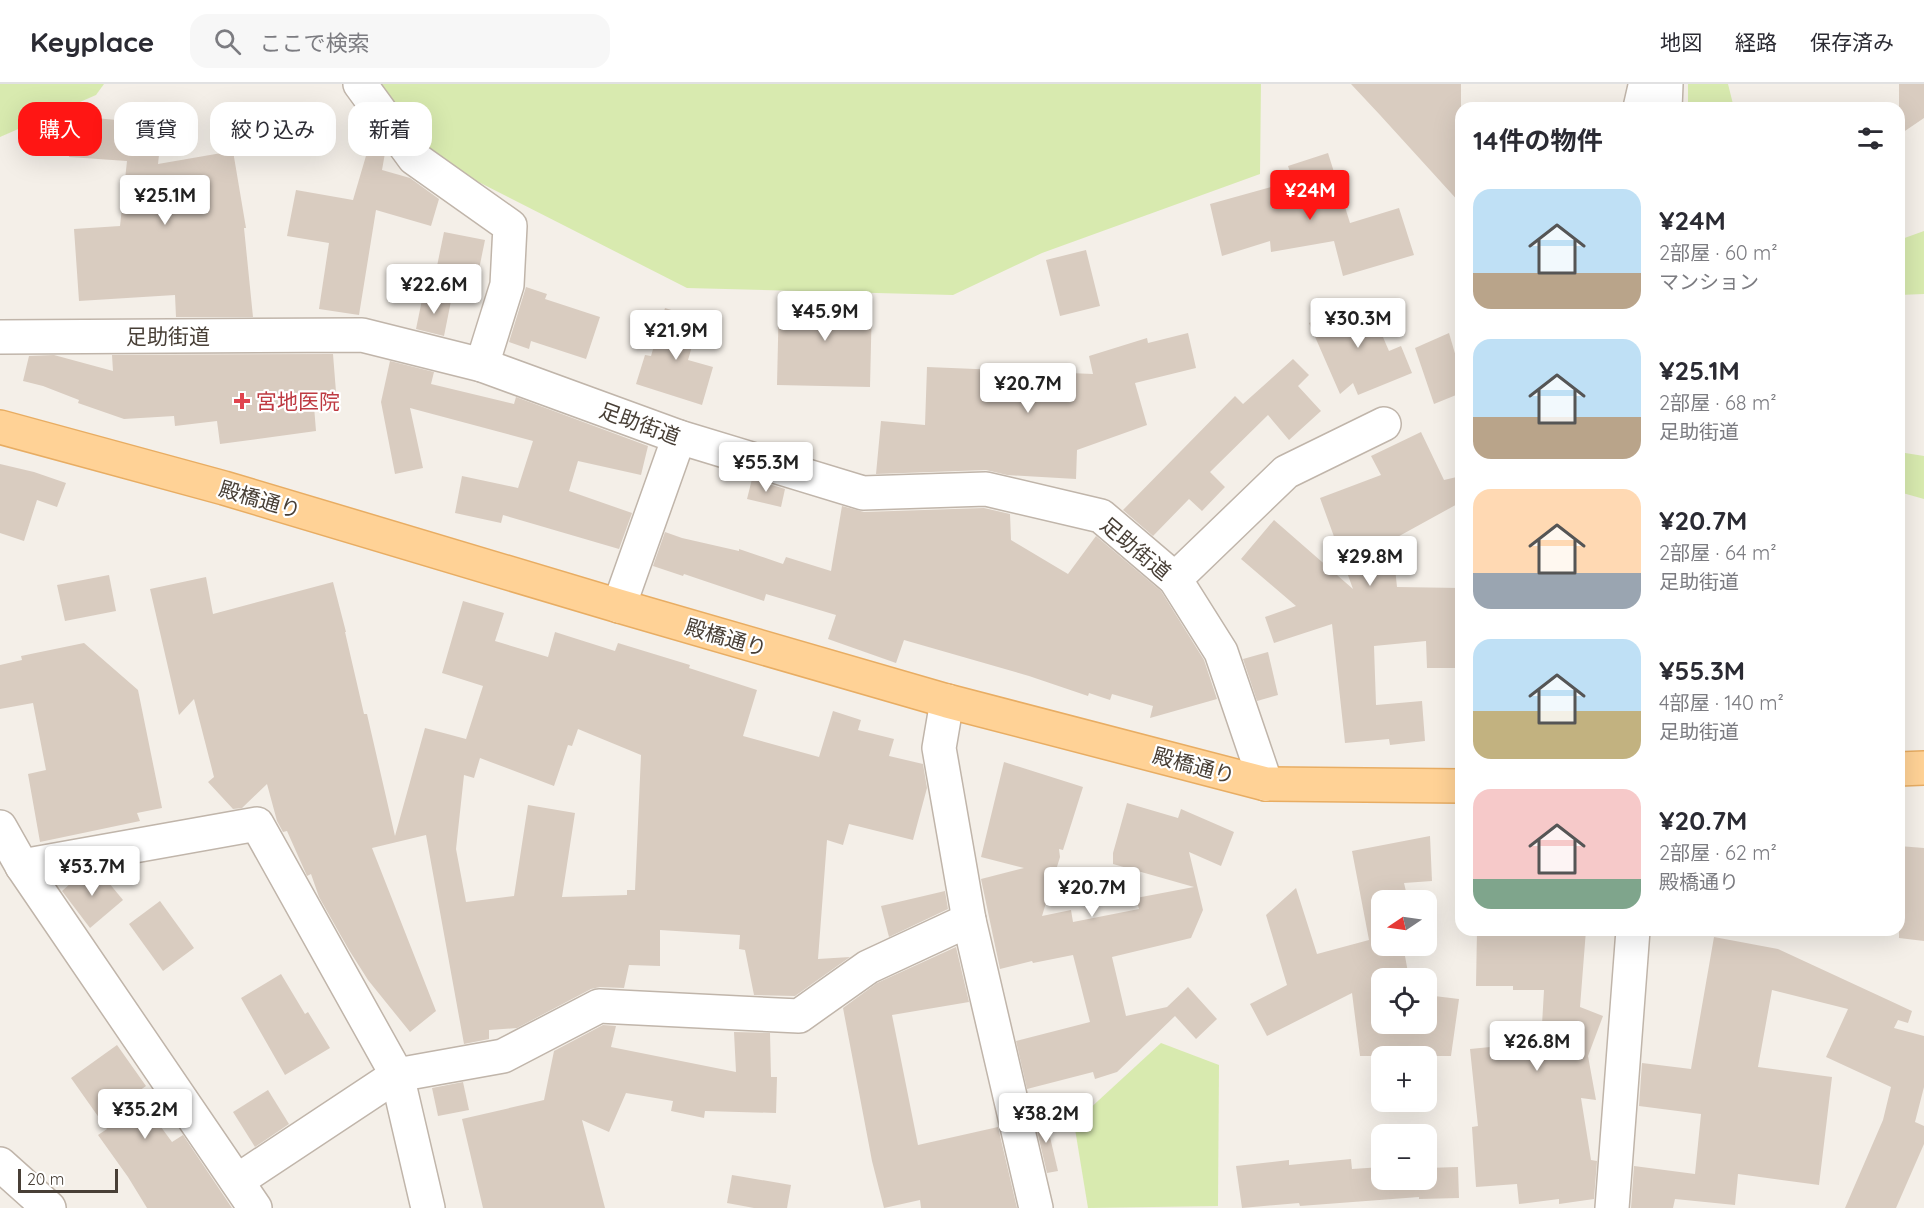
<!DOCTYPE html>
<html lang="ja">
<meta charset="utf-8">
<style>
body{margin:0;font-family:Quicksand,"Noto Sans JP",sans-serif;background:#f7f7f7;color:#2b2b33;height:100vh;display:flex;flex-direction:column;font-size:22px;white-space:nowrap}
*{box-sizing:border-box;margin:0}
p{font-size:20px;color:#7c7c81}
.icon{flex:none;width:33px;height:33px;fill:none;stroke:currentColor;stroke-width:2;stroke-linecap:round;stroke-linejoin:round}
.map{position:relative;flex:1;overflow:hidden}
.panel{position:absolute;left:1455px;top:18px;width:450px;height:834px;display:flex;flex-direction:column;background:#fff;border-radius:18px;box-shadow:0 6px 24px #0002}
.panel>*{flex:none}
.guide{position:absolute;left:18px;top:18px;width:570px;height:54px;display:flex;gap:12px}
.needle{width:39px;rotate:257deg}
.buttons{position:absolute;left:1371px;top:806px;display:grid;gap:12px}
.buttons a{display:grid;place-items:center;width:66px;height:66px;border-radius:12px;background:#fff;box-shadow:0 6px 24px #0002;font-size:30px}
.scale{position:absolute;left:18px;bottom:15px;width:100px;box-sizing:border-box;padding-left:6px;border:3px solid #483f36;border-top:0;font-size:16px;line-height:21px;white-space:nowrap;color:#483f36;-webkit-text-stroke:4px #fff;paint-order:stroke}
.price{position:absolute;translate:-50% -51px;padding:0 14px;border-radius:6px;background:#fff;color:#222;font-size:20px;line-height:39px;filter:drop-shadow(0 2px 3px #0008)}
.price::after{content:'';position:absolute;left:50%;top:36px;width:18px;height:14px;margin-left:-9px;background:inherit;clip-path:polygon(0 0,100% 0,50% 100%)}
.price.on{background:#ff1614;color:#fff}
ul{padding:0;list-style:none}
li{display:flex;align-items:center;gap:18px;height:150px;padding:0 18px}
li span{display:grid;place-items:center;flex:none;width:168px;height:120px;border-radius:18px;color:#555}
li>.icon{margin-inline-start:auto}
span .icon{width:72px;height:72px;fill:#fffc;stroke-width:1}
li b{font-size:26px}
h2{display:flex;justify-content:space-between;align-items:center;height:72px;padding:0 18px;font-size:26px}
.chip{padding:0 21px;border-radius:18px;background:#fff;box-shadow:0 6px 24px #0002;font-size:21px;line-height:54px}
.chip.on{background:#ff1614;color:#fff}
header{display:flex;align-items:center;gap:36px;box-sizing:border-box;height:84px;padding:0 30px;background:#fff;border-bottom:2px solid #e1e1e2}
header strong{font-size:28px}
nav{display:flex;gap:33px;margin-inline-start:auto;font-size:21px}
.search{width:420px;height:54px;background:#f7f7f7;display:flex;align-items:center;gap:15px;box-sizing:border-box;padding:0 21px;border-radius:18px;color:#7c7c81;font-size:22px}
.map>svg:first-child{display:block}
</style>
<header>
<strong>Keyplace</strong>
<div class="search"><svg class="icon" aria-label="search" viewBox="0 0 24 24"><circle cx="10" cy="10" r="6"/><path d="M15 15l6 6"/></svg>ここで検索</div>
<nav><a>地図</a><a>経路</a><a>保存済み</a></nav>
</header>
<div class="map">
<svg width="1924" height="1124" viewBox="0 0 1924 1124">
<rect width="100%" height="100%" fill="#f4efe8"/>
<g fill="#d8eaaf">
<path d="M 0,0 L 104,0 L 96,11 L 0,53 Z"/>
<path d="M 343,0 L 1261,0 L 1260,90 L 1042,169 L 953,211 L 687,204 L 388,52 Z"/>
<path d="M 1688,0 L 1728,0 L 1734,24 L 1688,24 Z"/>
<path d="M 1924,147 L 1924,210 L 1899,211 L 1899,156 Z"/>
<path d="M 1899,368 L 1924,372 L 1924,415 L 1899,408 Z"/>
<path d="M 1161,959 L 1219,981 L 1218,1122 L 1088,1124 L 1074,1039 Z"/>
</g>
<g fill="#d9ccc0" fill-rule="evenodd">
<path d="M 1351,0 L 1461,0 L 1461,120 L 1380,31 Z"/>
<path d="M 1899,0 L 1924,0 L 1924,34 L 1899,51 Z"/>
<path d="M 72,32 L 117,36 L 117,38 L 162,43 L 158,80 L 233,67 L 246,144 L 244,144 L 253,233 L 176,233 L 175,211 L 79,217 L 74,145 L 120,142 L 127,77 L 69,73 Z"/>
<path d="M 368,65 L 385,69 L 382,86 L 410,94 L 439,115 L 431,142 L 376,126 L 359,231 L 319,225 L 329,159 L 287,152 L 296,106 L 353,116 Z"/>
<path d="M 1328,69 L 1350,139 L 1399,124 L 1414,171 L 1343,192 L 1334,157 L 1271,168 L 1270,157 L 1222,172 L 1210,120 L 1293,97 L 1288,82 Z"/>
<path d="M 444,148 L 485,156 L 477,195 L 436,187 Z"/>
<path d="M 1086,166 L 1100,222 L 1060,232 L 1046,176 Z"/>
<path d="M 526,203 L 547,210 L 545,215 L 600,233 L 586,275 L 531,257 L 529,265 L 509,258 Z"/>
<path d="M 423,211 L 451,217 L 444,252 L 416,245 Z"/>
<path d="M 779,214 L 872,216 L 870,303 L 777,301 Z"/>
<path d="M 1366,214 L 1389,267 L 1401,262 L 1412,289 L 1358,311 L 1353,299 L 1340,310 L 1309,239 Z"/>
<path d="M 665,224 L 700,235 L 688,276 L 713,283 L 702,321 L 636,300 L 645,271 L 651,272 Z"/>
<path d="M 1188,249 L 1196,284 L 1135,299 L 1147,341 L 1077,366 L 1076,395 L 1007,391 L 986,386 L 876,390 L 881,337 L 925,341 L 927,283 L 1093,290 L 1089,272 L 1147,254 L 1148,259 Z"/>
<path d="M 1449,249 L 1461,290 L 1461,309 L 1434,320 L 1415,264 Z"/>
<path d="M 333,270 L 336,308 L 313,310 L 316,347 L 220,360 L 217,337 L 175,342 L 174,332 L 124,335 L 78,319 L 79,316 L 43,302 L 23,297 L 29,272 L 54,271 L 113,287 L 112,271 Z"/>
<path d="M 1293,275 L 1309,291 L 1298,302 L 1321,327 L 1289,356 L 1268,331 L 1210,388 L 1225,403 L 1202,427 L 1189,415 L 1153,452 L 1123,426 L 1235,312 L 1243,320 Z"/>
<path d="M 390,277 L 434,288 L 431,300 L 514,320 L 516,313 L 648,362 L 641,391 L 578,377 L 569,407 L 632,429 L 619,465 L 503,431 L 501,439 L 455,429 L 462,392 L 518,404 L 533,357 L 410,324 L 423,384 L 395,390 L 381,318 Z"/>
<path d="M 1421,348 L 1444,396 L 1461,392 L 1461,418 L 1392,456 L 1397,503 L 1461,504 L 1461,584 L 1427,584 L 1426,557 L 1374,562 L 1376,621 L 1422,617 L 1425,657 L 1390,661 L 1389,655 L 1345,659 L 1332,540 L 1274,559 L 1265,533 L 1296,522 L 1241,475 L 1274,436 L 1353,505 L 1320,414 L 1381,391 L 1371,372 Z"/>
<path d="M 0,380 L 34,388 L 66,399 L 57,423 L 37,416 L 24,457 L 0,449 Z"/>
<path d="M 752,395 L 785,405 L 781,423 L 747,415 Z"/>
<path d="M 842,422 L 864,428 L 984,424 L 1010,430 L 1011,456 L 1068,490 L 1096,452 L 1161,507 L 1204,576 L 1217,615 L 1150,634 L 1153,622 L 1112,610 L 1110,616 L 1089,609 L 1088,612 L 1029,592 L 904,556 L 896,579 L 828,555 L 836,531 L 766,510 L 764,517 L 684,490 L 683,492 L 653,482 L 665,448 L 682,454 L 739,467 L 739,465 L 783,480 L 786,473 L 831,487 Z"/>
<path d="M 109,491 L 116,527 L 65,537 L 57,501 Z"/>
<path d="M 206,493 L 213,530 L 333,498 L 346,548 L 345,548 L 364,630 L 367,630 L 395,752 L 425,644 L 466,655 L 483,602 L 442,589 L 463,517 L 504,529 L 495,557 L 548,573 L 555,548 L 615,567 L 618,559 L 690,581 L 689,584 L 757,606 L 743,652 L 819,673 L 833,627 L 861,636 L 858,646 L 894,655 L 889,672 L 923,680 L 927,704 L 913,756 L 849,740 L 843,761 L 827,756 L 818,875 L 850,873 L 795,912 L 754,911 L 745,866 L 739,865 L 740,851 L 660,846 L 660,882 L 629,881 L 624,904 L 600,903 L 591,905 L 517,944 L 489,946 L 489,955 L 464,960 L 426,751 L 372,764 L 436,927 L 410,948 L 368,896 L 349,866 L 319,813 L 311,790 L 307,792 L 287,747 L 283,748 L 277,737 L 267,700 L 242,724 L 233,725 L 208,698 L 214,693 L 194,615 L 179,631 L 150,505 ZM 578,645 L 641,671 L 635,806 L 627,806 L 627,811 L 562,813 L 575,729 L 528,721 L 514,812 L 466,818 L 456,765 L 464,691 L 474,694 L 480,674 L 554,702 L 568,661 L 572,662 Z"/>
<path d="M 84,559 L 138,606 L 162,724 L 137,729 L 140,737 L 40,758 L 28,690 L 46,686 L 33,619 L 0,625 L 0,581 L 22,576 L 21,572 Z"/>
<path d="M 1268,568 L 1278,611 L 1257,617 L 1243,575 Z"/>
<path d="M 1004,678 L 1083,703 L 1063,766 L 1059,765 L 1060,773 L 1042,832 L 1071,826 L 1073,838 L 1139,825 L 1136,814 L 1194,803 L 1113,780 L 1113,769 L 1127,719 L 1178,734 L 1181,725 L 1234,748 L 1221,782 L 1189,768 L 1203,826 L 1191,854 L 1112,873 L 1126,932 L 1167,923 L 1188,903 L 1217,935 L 1196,955 L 1175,932 L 1117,988 L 1095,995 L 1093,988 L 1027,1005 L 1016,957 L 1090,938 L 1073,871 L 1033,879 L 1032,877 L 1000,885 L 981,795 L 1024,784 L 981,773 Z"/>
<path d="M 1430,752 L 1432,797 L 1404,799 L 1408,816 L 1382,816 L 1382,861 L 1403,861 L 1409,894 L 1382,894 L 1382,939 L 1426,939 L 1426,911 L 1459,915 L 1451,972 L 1360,972 L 1352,909 L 1267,952 L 1250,920 L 1287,901 L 1266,831 L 1296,804 L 1317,870 L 1369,856 L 1352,767 Z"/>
<path d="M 1899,762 L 1924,764 L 1924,857 L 1899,854 Z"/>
<path d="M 99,787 L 123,816 L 90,844 L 62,807 L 81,790 Z"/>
<path d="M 945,807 L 948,825 L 889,853 L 881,822 Z"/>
<path d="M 160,817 L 194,864 L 163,887 L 129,840 Z"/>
<path d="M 1477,846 L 1586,846 L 1580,923 L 1603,932 L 1588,972 L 1596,1016 L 1581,1014 L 1591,1076 L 1597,1077 L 1594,1115 L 1559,1120 L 1559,1115 L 1519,1120 L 1517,1100 L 1476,1103 L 1472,1043 L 1478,1042 L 1470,965 L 1541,958 L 1544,906 L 1513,906 L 1513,902 L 1476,902 Z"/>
<path d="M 1714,853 L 1778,865 L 1912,927 L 1908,939 L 1898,936 L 1894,944 L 1924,952 L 1924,1003 L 1915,1038 L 1924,1042 L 1924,1060 L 1896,1124 L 1845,1124 L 1883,1036 L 1891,1003 L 1826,973 L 1848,925 L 1772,906 L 1758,983 L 1832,993 L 1819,1101 L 1738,1090 L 1735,1121 L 1675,1115 L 1673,1124 L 1631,1124 L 1634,1082 L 1695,1090 L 1701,1030 L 1639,1022 L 1642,979 L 1691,985 Z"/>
<path d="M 956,863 L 969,918 L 892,931 L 918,1061 L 998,1043 L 1017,1124 L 921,1124 L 920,1116 L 884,1124 L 872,1077 L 843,924 L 877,899 Z"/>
<path d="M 281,890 L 305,930 L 308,928 L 330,964 L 285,991 L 241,914 Z"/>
<path d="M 603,941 L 616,942 L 611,963 L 736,988 L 734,948 L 770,949 L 771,993 L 777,993 L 776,1029 L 705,1027 L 704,1034 L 671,1027 L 673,1017 L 626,1009 L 609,1048 L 582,1036 L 605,1124 L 483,1124 L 462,1035 L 544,1016 L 554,967 Z"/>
<path d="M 117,961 L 146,1002 L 136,1009 L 172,1058 L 183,1051 L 232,1124 L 147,1124 L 128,1093 L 98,1051 L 107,1045 L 71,994 Z"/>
<path d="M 463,998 L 469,1026 L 438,1032 L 432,1004 Z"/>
<path d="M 268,1006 L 289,1040 L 255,1063 L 233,1028 Z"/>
<path d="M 1045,1032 L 1058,1087 L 1047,1089 L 1034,1034 Z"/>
<path d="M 1351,1075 L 1352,1085 L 1382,1083 L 1382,1095 L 1426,1095 L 1426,1084 L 1458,1083 L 1459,1114 L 1419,1115 L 1419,1113 L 1300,1122 L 1299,1119 L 1242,1124 L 1236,1082 L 1289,1076 L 1289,1081 Z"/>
<path d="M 732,1091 L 791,1101 L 787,1124 L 754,1124 L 727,1119 Z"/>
</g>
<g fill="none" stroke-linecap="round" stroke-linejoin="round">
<g stroke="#c0b5aa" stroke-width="36">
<g id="minor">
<path d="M 360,0 L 414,74 L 510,142 L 507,201 L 482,281"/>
<path d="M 1640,24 L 1645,2"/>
<path d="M 1665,24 L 1666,0"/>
<path d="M 0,253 L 362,251 L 482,281 L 679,353 L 863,409 L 986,405 L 1101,432 L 1175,495 L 1221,568 L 1266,700"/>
<path d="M 1175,495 L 1286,388 L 1384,340"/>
<path d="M 619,522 L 679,353"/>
<path d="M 947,617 L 939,664 L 969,836 L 1036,1124"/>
<path d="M 0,743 L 22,782 L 255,1124"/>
<path d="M 22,782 L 257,740 L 397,991 L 428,1124"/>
<path d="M 0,1080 L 49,1124"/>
<path d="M 237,1097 L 397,991 L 503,972 L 599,922 L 799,932 L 868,883 L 969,836"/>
<path d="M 1612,1124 L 1633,846"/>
</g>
</g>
<g stroke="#e8ad63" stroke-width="36">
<g id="major">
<path d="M 0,343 L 224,404 L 619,522 L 947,617 L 1266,700 L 1461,702"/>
<path d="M 1899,685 L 1924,684"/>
</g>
</g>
<use href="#minor" stroke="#fff" stroke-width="33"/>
<use href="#major" stroke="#ffd296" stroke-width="33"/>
</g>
<path fill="#e0444e" stroke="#fff" stroke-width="2" d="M239 308h6v6h6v6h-6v6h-6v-6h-6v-6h6z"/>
<g text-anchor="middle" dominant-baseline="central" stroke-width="4.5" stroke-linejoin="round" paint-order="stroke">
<g font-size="21" fill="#483f36" stroke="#fff">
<text x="168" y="252">足助街道</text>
<text transform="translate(640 339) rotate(20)">足助街道</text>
<text transform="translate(260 415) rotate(16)">殿橋通り</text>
<text transform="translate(1136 464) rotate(40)">足助街道</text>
<text transform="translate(726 553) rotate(16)">殿橋通り</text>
<text transform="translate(1194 681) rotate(15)">殿橋通り</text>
</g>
<g font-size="21" fill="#be3a42" stroke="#fff" text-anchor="start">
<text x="256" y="317">宮地医院</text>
</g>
</g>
</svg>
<div class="buttons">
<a><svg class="needle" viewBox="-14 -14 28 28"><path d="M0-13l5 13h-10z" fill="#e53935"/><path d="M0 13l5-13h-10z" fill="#7c7c81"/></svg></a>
<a><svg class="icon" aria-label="locate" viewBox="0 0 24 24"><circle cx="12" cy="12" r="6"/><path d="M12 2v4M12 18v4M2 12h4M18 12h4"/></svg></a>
<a>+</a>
<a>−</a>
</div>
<div class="scale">20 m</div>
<b class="price on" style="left:1310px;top:137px">¥24M</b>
<b class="price" style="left:165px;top:142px">¥25.1M</b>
<b class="price" style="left:434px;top:231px">¥22.6M</b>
<b class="price" style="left:825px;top:258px">¥45.9M</b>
<b class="price" style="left:1358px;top:265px">¥30.3M</b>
<b class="price" style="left:676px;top:277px">¥21.9M</b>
<b class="price" style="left:1028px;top:330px">¥20.7M</b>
<b class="price" style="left:766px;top:409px">¥55.3M</b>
<b class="price" style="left:1370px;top:503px">¥29.8M</b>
<b class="price" style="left:92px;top:813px">¥53.7M</b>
<b class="price" style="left:1092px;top:834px">¥20.7M</b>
<b class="price" style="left:1537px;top:988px">¥26.8M</b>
<b class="price" style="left:145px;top:1056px">¥35.2M</b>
<b class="price" style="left:1046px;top:1060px">¥38.2M</b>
<div class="guide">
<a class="chip on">購入</a>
<a class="chip">賃貸</a>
<a class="chip">絞り込み</a>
<a class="chip">新着</a>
</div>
<section class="panel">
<h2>14件の物件<svg class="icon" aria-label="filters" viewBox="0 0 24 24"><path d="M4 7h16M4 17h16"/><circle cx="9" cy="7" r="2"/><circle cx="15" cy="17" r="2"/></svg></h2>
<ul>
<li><span style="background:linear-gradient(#bfe0f5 70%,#b9a48a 0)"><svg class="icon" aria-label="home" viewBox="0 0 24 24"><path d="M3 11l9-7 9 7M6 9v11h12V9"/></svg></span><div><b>¥24M</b><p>2部屋 · 60 m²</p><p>マンション</p></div></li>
<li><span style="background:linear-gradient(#bfe0f5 65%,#b9a48a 0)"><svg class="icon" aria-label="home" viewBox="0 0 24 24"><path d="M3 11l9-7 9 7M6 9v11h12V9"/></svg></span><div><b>¥25.1M</b><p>2部屋 · 68 m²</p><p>足助街道</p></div></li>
<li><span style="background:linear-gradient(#ffd9b3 70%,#9aa5b1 0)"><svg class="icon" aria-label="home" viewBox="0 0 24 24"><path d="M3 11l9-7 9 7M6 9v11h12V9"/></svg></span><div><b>¥20.7M</b><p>2部屋 · 64 m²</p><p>足助街道</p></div></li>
<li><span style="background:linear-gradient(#bfe0f5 60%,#c2b280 0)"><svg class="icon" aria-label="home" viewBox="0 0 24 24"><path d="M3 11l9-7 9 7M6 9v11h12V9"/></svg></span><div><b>¥55.3M</b><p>4部屋 · 140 m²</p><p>足助街道</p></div></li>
<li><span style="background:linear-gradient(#f6c9c9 75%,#7fa58c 0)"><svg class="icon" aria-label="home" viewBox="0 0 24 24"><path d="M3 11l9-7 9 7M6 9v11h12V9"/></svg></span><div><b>¥20.7M</b><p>2部屋 · 62 m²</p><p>殿橋通り</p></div></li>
</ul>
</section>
</div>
